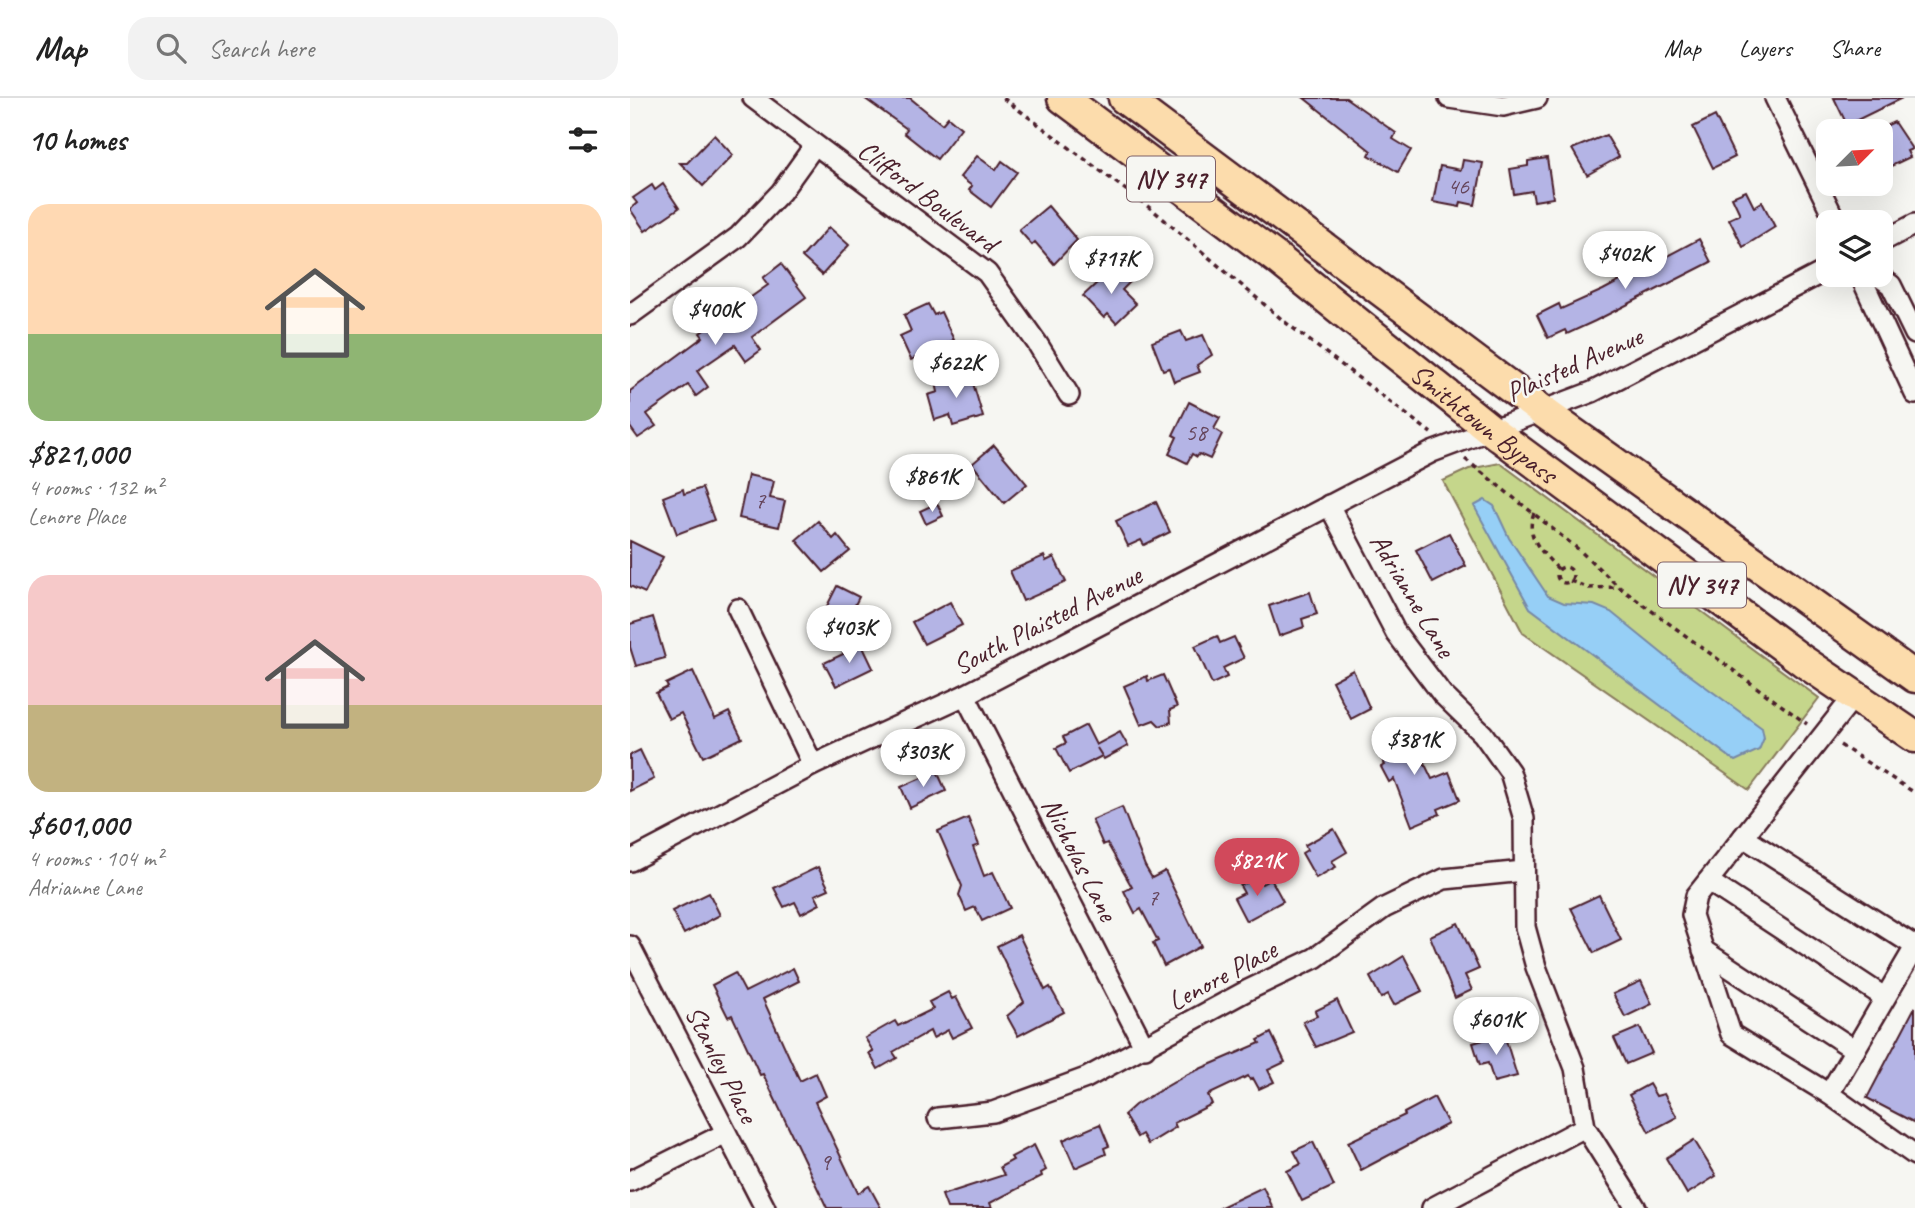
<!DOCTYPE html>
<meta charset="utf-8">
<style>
body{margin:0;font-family:Caveat,sans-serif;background:#f2f2f2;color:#222;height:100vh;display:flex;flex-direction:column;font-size:26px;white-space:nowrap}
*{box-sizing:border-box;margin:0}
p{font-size:23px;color:#767676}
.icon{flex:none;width:38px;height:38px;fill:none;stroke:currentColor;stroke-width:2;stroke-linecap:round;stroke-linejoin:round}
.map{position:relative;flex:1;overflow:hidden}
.details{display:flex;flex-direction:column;background:#fff;width:630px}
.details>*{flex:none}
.needle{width:46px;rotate:66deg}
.fabs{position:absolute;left:1186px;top:21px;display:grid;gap:14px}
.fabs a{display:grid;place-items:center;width:77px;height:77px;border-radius:14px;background:#fff;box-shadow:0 7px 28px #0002;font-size:35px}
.price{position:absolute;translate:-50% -60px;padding:0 16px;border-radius:24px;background:#fff;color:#222;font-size:23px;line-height:46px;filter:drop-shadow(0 2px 4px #0008)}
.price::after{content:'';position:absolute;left:50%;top:42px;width:21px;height:16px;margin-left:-10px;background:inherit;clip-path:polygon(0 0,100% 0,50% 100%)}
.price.active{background:#d1495b;color:#fff}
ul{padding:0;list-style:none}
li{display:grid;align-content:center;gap:14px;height:371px;padding:0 28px}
li span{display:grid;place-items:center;height:217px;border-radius:21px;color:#555}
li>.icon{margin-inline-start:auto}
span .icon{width:126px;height:126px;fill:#fffc;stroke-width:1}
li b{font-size:30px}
h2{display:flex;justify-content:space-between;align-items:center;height:84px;padding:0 28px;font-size:30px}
header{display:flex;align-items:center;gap:42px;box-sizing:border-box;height:98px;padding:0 35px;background:#fff;border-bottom:2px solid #e0e0e0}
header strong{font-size:33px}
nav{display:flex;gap:38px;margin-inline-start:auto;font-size:24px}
.search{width:490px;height:63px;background:#f2f2f2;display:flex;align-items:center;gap:18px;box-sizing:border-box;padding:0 24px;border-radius:21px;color:#767676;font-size:26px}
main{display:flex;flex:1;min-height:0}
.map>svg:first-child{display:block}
</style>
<header>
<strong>Map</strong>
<div class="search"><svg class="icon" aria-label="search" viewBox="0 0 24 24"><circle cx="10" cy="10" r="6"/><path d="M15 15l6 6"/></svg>Search here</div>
<nav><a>Map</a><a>Layers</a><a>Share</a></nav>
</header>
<main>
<section class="details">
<h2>10 homes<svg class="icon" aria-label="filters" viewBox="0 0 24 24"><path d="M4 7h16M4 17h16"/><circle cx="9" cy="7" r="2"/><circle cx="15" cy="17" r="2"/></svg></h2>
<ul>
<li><span style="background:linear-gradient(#ffd9b3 60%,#8fb573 0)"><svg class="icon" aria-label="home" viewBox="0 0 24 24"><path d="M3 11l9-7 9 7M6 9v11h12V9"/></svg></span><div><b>$821,000</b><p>4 rooms · 132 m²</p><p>Lenore Place</p></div></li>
<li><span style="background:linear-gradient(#f6c9c9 60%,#c2b280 0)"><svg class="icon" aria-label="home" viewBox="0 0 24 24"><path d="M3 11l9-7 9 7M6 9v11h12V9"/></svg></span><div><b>$601,000</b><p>4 rooms · 104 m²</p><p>Adrianne Lane</p></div></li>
</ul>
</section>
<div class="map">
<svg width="1285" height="1110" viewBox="0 0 1285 1110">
<rect width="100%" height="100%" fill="#f6f6f2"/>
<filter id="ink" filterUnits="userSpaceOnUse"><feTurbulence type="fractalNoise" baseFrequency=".0143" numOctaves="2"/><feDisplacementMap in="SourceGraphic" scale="14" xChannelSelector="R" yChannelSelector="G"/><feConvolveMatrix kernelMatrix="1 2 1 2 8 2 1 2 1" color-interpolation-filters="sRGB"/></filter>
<g filter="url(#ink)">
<path fill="#c5d68b" stroke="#887a5b" stroke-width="2" d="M 870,365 L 1189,600 L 1119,692 L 893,535 L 813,383 L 839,371 Z"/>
<path fill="#96cff6" stroke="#7889a5" stroke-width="2" d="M 855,402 L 864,408 L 879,440 L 918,498 L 934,505 L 964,507 L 981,514 L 1050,570 L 1132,630 L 1134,640 L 1129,652 L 1105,663 L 900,510 L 844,408 Z"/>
<g fill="#b4b4e5" stroke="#4a1f2b" stroke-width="2">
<path d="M 234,0 L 280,0 L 312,26 L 318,19 L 331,30 L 307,61 L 274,35 L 277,31 Z"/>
<path d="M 674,0 L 716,0 L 766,35 L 763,41 L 781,52 L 768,74 L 739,57 L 741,53 Z"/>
<path d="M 1204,0 L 1272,0 L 1217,27 Z"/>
<path d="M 1085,18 L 1105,59 L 1083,70 L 1063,29 Z"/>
<path d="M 1264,24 L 1282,51 L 1277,53 L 1280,59 L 1251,73 L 1251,30 Z"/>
<path d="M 84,37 L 103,57 L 73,88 L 50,65 L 57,65 Z"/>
<path d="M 976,37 L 989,59 L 957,77 L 942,51 Z"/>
<path d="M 347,58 L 366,72 L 372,63 L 387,74 L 361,109 L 339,92 L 342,88 L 330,79 Z"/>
<path d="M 917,60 L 923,100 L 904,103 L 902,93 L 884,96 L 880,71 L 898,68 L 898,63 Z"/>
<path d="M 833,62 L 853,65 L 845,107 L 831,104 L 830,109 L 803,104 L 810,68 L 831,72 Z"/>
<path d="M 33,86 L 49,110 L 15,133 L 0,111 L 7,105 L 3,100 L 22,87 L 25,92 Z"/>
<path d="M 1116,93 L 1124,109 L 1132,104 L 1145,129 L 1113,149 L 1099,121 L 1110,116 L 1102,99 Z"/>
<path d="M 418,108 L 447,142 L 424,166 L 405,144 L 402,147 L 389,132 Z"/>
<path d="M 199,129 L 219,147 L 192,177 L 172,159 Z"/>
<path d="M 1069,141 L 1081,164 L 965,223 L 937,236 L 935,232 L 918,240 L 907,217 L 929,206 L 931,211 L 973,192 Z"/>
<path d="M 151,166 L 176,199 L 122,239 L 131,252 L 116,263 L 105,247 L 67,273 L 78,289 L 66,298 L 58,287 L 17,316 L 26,328 L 8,340 L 0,329 L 0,293 L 73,239 L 70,235 L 138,187 L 133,180 Z"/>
<path d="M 485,168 L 500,184 L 492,192 L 506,206 L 486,225 L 478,216 L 474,220 L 453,198 Z"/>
<path d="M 298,206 L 304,217 L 311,214 L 324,242 L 281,262 L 270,238 L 281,233 L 274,217 Z"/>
<path d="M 551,233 L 556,243 L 573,237 L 582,257 L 567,267 L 570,274 L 544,284 L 539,270 L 533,272 L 522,244 Z"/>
<path d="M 340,275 L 353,319 L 323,328 L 320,317 L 305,322 L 298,297 L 308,294 L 306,285 Z"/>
<path d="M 559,304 L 590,320 L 584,331 L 592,336 L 580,361 L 569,356 L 567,359 L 562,356 L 557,365 L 539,356 L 547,339 L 543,337 Z"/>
<path d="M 364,347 L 397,386 L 374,405 L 342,366 Z"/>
<path d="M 118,377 L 144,383 L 140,400 L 155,403 L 149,429 L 109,420 Z"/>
<path d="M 72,390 L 84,422 L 47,436 L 33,399 L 53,391 L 54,396 Z"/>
<path d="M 526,404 L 540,434 L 514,447 L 511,442 L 498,448 L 486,423 Z"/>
<path d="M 307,405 L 313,418 L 296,426 L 290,413 Z"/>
<path d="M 188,423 L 203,441 L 207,437 L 220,453 L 194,474 L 166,442 Z"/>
<path d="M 819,435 L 836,468 L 803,485 L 786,452 Z"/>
<path d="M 0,443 L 33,459 L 15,495 L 0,488 Z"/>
<path d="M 414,458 L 416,463 L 424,459 L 436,484 L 393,503 L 380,473 Z"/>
<path d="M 207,488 L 229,499 L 209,539 L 187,528 Z"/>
<path d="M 680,494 L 687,516 L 672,521 L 674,529 L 649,538 L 639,508 Z"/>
<path d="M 320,504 L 332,527 L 294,546 L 282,524 Z"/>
<path d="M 23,519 L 35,560 L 6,568 L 0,549 L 0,526 Z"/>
<path d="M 587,538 L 590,545 L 604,539 L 614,560 L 593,570 L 597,579 L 582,586 L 565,548 Z"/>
<path d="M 232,547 L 243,570 L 206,588 L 194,565 Z"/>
<path d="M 723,572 L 740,611 L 721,621 L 702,583 Z"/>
<path d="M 63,573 L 85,621 L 99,614 L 112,640 L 73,659 L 51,615 L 39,621 L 26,595 L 38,589 L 36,586 Z"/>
<path d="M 533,577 L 547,609 L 540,612 L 541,624 L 530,628 L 524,622 L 511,627 L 494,588 L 517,578 L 518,583 Z"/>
<path d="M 764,625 L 766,628 L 770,627 L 784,656 L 789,654 L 802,681 L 819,674 L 830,702 L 808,711 L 810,716 L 782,728 L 764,681 L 759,684 L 751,669 L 755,667 L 749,655 L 755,651 L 746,633 Z"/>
<path d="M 456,627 L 466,647 L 490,634 L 498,648 L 474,661 L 467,650 L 472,658 L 439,675 L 426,650 L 436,645 L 433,639 Z"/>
<path d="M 10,652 L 24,681 L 0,693 L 0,657 Z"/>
<path d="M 307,673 L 316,693 L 280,710 L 271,689 Z"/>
<path d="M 492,709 L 515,768 L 522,780 L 535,773 L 571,848 L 534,868 L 523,845 L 528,843 L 511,811 L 505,815 L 494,793 L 502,789 L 477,745 L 473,747 L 462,722 Z"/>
<path d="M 338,720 L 349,747 L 343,749 L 354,778 L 363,774 L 380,810 L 352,823 L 345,809 L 336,813 L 329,797 L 332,788 L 308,733 Z"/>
<path d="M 704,731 L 717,754 L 702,763 L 706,769 L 686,780 L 672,755 L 677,752 L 675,747 Z"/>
<path d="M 188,769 L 199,791 L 185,797 L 190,806 L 171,816 L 165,804 L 154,809 L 144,790 Z"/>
<path d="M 628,779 L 632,786 L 641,781 L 653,803 L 616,823 L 604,800 L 614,795 L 610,788 Z"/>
<path d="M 79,795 L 90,817 L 54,836 L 42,813 Z"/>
<path d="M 969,797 L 991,842 L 964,855 L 941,810 Z"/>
<path d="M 828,825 L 849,871 L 835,877 L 842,892 L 825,900 L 800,838 Z"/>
<path d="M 389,837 L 415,892 L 420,889 L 434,914 L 388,938 L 377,918 L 394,904 L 367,848 Z"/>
<path d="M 774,858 L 792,893 L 764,907 L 758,896 L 751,900 L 740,879 Z"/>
<path d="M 163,870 L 169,883 L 133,901 L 170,983 L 186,975 L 196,998 L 185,1004 L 228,1095 L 239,1088 L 251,1110 L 197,1110 L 133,976 L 130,977 L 102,917 L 98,919 L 82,887 L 105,875 L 115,894 Z"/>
<path d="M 1011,883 L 1022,906 L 995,919 L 983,896 Z"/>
<path d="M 318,894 L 322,901 L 326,899 L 342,930 L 322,940 L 318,932 L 303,940 L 300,933 L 263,954 L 267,960 L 248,971 L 239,955 L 243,953 L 235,940 L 265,923 L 268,928 L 303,911 L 299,904 Z"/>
<path d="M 707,902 L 722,934 L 686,949 L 673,924 L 687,918 L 685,913 Z"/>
<path d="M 1285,909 L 1285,1025 L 1237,1000 Z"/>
<path d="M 1010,929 L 1022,955 L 996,966 L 984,940 Z"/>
<path d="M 641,935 L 655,964 L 638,972 L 644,984 L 629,991 L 623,980 L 620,982 L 618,978 L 578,997 L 582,1006 L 544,1025 L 546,1029 L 518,1046 L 512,1036 L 507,1039 L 494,1017 L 505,1007 L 558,976 L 630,945 L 628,942 Z"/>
<path d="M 874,936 L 887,978 L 864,984 L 858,965 L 850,967 L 843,945 Z"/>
<path d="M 1019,986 L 1026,998 L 1034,996 L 1047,1019 L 1019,1034 L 999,997 Z"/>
<path d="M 804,999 L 818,1026 L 731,1072 L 718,1044 L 775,1017 L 774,1015 Z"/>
<path d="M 470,1026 L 479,1048 L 474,1050 L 476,1056 L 445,1070 L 433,1042 Z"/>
<path d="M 1064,1042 L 1086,1078 L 1057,1096 L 1036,1060 Z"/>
<path d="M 683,1044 L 704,1088 L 672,1103 L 657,1073 L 671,1066 L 664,1053 Z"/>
<path d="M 404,1047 L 416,1072 L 411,1075 L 412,1078 L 360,1105 L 362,1110 L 317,1110 L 312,1097 L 374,1077 L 370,1069 L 383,1062 L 381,1059 Z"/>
<path d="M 633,1089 L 643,1110 L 589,1110 Z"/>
</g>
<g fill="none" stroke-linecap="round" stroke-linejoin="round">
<g stroke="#4a1f2b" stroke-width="24">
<g id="minor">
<path d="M 123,0 L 357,175 L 407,245 L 439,297"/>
<path d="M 819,0 L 873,8 L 907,0"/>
<path d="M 1145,0 L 1206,124"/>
<path d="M 1251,144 L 1285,126"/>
<path d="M 1230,177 L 1285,296"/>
<path d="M 1247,177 L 1261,187 L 1285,236"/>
<path d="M 0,217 L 108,139 L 151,94 L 184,48"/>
<path d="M 699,407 L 766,535 L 812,596 L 853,636 L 880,674 L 894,721 L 895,829 L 906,869 L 945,970 L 955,1029 L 1006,1110"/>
<path d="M 108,511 L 183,667"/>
<path d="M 335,597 L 515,950"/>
<path d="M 1224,598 L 1113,739 L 1285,848"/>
<path d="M 1113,739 L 1066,798 L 1062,817 L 1101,936 L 1199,996"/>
<path d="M 0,763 L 183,667 L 335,597 L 802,354 L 962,294 L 1199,171"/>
<path d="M 1078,783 L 1254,899"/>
<path d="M 0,848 L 135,1110"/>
<path d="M 1285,849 L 1199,996 L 1285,1057"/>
<path d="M 1073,852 L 1225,952"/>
<path d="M 308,1020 L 363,1014 L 456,980 L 618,892 L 685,860 L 754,810 L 814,781 L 894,773"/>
<path d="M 0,1083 L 96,1035"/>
<path d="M 802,1110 L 955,1029"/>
</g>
</g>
<g stroke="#4a1f2b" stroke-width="35">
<g id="highway">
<path id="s1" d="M 433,0 L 649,162 L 861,332 L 1173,563 L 1285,639"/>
<path d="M 494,0 L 912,313 L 1285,579"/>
</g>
</g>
<g stroke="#4a1f2b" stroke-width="3.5" stroke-dasharray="5 5" stroke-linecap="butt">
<path d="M 373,0 L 524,113 L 655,224 L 801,335"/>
<path d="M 835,361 L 948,451 L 989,489 L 1177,626"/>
<path d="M 904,415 C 894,439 913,455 929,472"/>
<circle cx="935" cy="477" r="8"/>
<path d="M 940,483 L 959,490 L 989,489"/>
<path d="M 1210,647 L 1285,695"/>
</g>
<use href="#minor" stroke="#f6f6f2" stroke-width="19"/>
<use href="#highway" stroke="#fcdcac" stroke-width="30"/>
</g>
</g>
<g text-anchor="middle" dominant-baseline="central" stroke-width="5" stroke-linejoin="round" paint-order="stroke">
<g font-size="24" fill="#64445a">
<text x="828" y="88">46</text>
<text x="566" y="334">58</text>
<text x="130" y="402">7</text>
<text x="523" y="799">7</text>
<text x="195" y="1064">9</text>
</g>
<g fill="#f6f6f2" stroke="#7e6067" stroke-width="2">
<rect x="497" y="58.5" width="88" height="45" rx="5"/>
<rect x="1028" y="464.5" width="88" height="45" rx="5"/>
</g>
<g font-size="26" font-weight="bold" fill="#4a1f2b">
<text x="541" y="81">NY 347</text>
<text x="1072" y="487">NY 347</text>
</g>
<g font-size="28" fill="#4a1f2b" stroke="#f6f6f2">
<text transform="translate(298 98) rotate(37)">Clifford Boulevard</text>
<text transform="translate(944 266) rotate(-24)">Plaisted Avenue</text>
<text stroke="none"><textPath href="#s1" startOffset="532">Smithtown Bypass</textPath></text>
<text transform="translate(783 497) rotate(59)">Adrianne Lane</text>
<text transform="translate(417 522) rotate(-27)">South Plaisted Avenue</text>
<text transform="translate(450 761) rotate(63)">Nicholas Lane</text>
<text transform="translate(592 877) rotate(-28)">Lenore Place</text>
<text transform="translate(92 966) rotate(63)">Stanley Place</text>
</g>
</g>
</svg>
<div class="fabs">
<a><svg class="needle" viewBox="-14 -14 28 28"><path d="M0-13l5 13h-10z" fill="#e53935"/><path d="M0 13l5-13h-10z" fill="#767676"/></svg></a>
<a><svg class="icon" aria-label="layers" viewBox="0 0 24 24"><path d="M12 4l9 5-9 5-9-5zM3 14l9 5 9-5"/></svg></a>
</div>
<b class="price" style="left:995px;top:193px">$402K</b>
<b class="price" style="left:481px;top:198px">$717K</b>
<b class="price" style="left:85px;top:249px">$400K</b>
<b class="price" style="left:326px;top:302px">$622K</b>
<b class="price" style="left:302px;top:416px">$861K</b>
<b class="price" style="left:219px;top:567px">$403K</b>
<b class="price" style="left:784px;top:679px">$381K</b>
<b class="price" style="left:293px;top:691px">$303K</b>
<b class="price active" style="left:627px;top:800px">$821K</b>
<b class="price" style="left:866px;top:959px">$601K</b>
</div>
</main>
